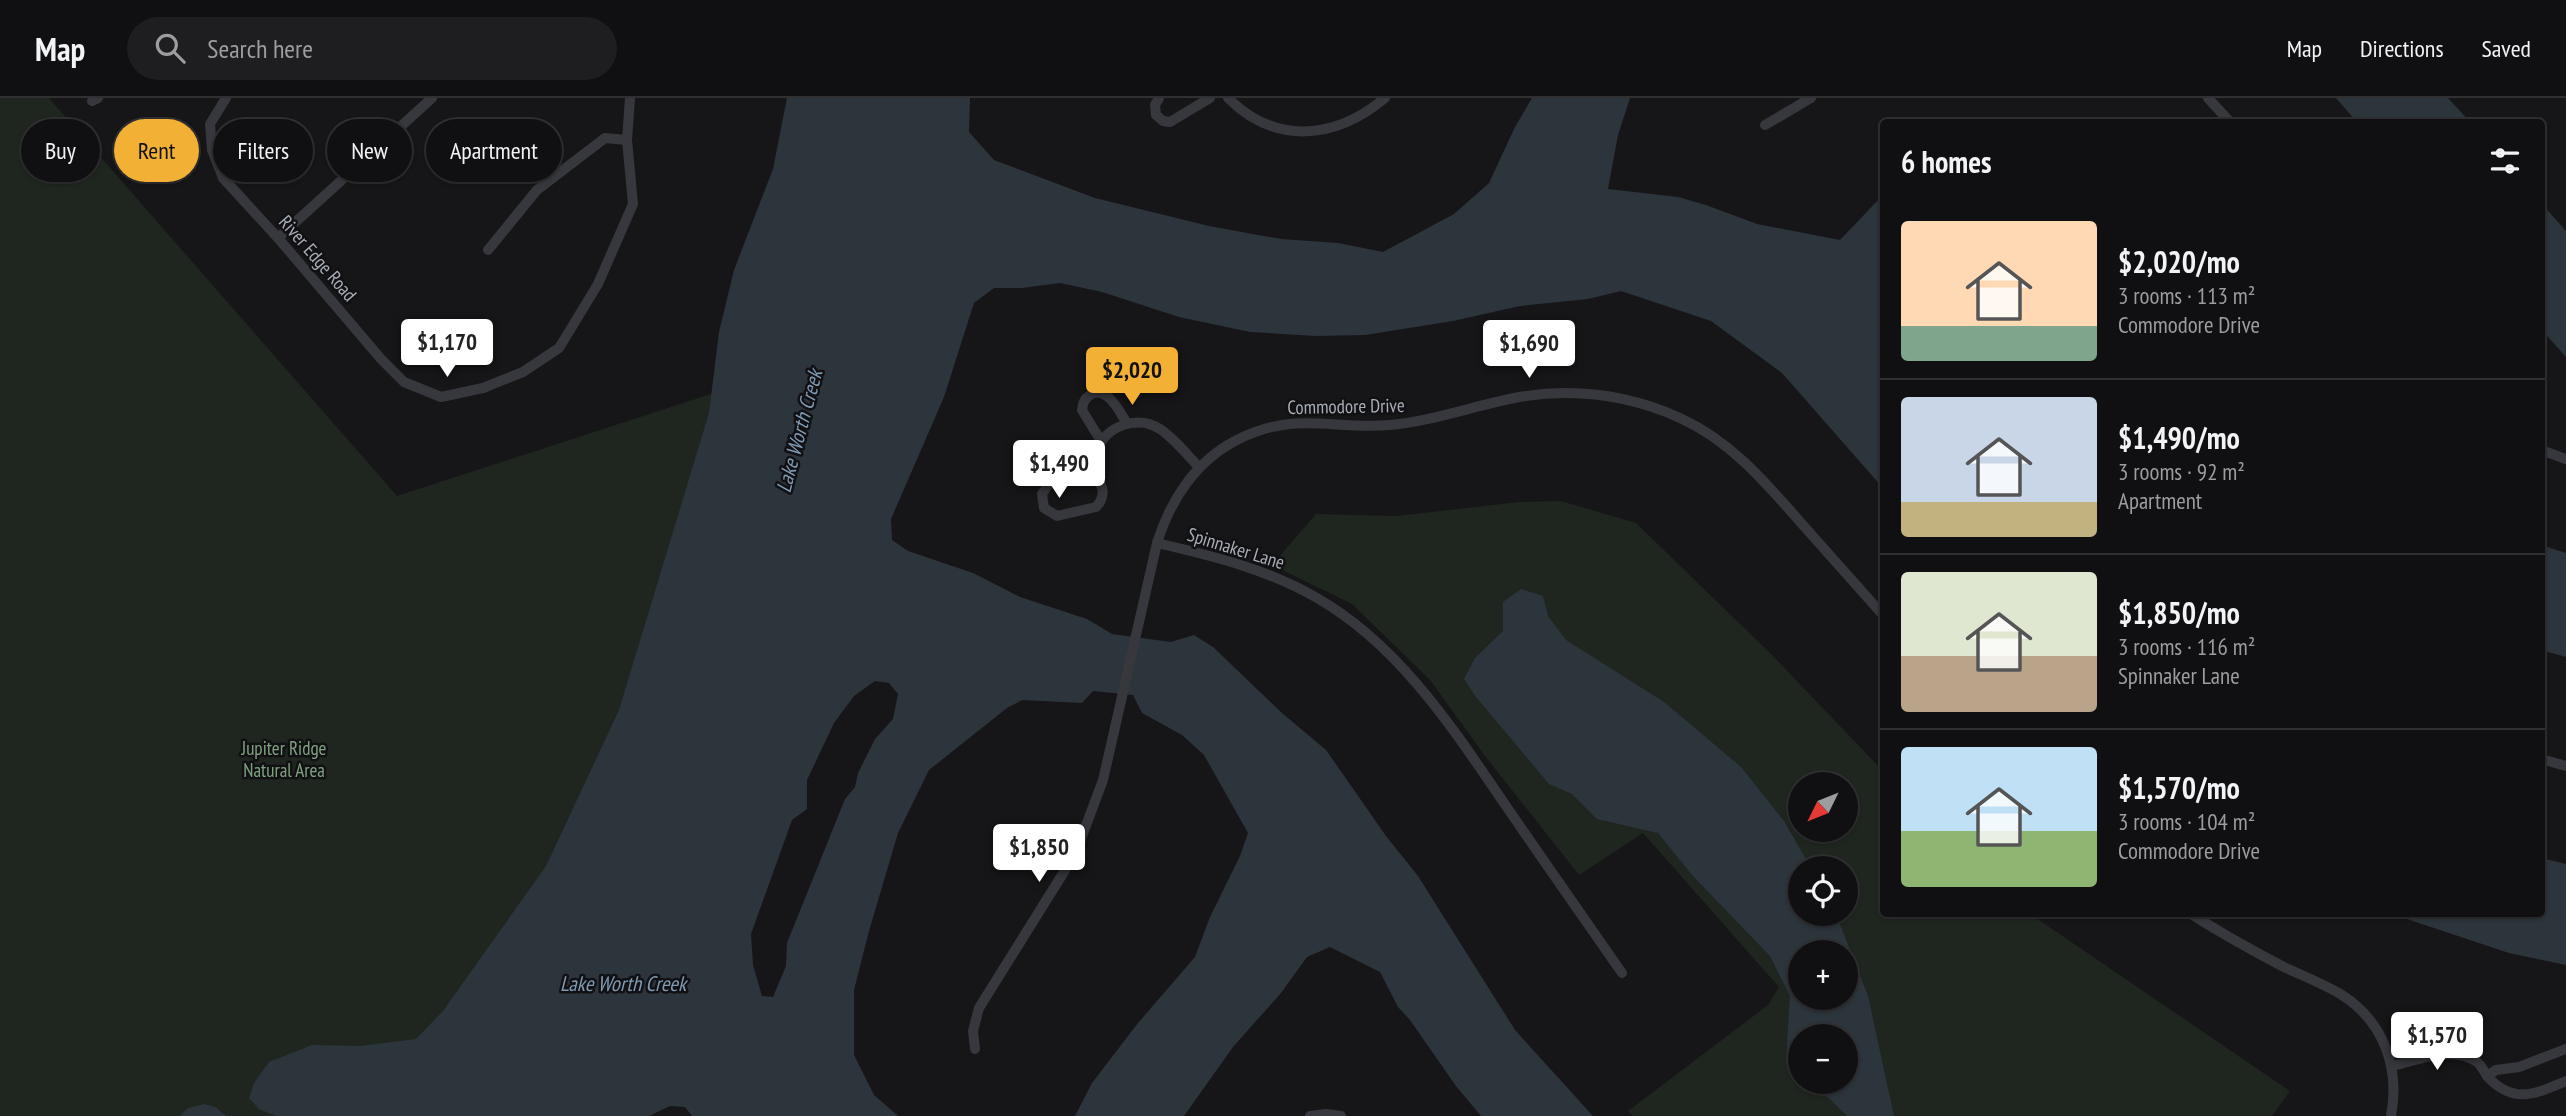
<!DOCTYPE html>
<meta charset="utf-8">
<style>
body{margin:0;font-family:"PT Sans Narrow",sans-serif;background:#1e1e20;color:#f1f3f6;height:100vh;display:flex;flex-direction:column;font-size:26px;white-space:nowrap}
*{box-sizing:border-box;margin:0}
p{font-size:23px;color:#9c9d9f}
.icon{flex:none;width:38px;height:38px;fill:none;stroke:currentColor;stroke-width:2;stroke-linecap:round;stroke-linejoin:round}
.map{position:relative;flex:1;overflow:hidden}
.panel{position:absolute;left:1880px;top:21px;width:665px;height:798px;display:flex;flex-direction:column;background:#101012;border-radius:7px;box-shadow:0 2px 5px #0004,0 0 0 2px #303032}
.panel>*{flex:none}
.hud{position:absolute;left:21px;top:21px;width:665px;height:63px;display:flex;gap:14px}
.needle{width:46px;rotate:227deg}
.buttons{position:absolute;left:1788px;top:674px;display:grid;gap:14px}
.buttons a{display:grid;place-items:center;width:70px;height:70px;border-radius:50%;background:#101012;box-shadow:0 2px 5px #0004,0 0 0 2px #303032;font-size:35px}
.price{position:absolute;translate:-50% -60px;padding:0 16px;border-radius:7px;background:#fff;color:#222;font-size:23px;line-height:46px;filter:drop-shadow(0 2px 4px #0008)}
.price::after{content:'';position:absolute;left:50%;top:42px;width:21px;height:16px;margin-left:-10px;background:inherit;clip-path:polygon(0 0,100% 0,50% 100%)}
.price.current{background:#f2b134;color:#111}
ul{padding:0;list-style:none}
li{display:flex;align-items:center;gap:21px;height:175px;padding:0 21px}
li+li{border-top:2px solid #303032}
li span{display:grid;place-items:center;flex:none;width:196px;height:140px;border-radius:7px;color:#555}
li>.icon{margin-inline-start:auto}
span .icon{width:84px;height:84px;fill:#fffc;stroke-width:1}
li b{font-size:30px}
h2{display:flex;justify-content:space-between;align-items:center;height:84px;padding:0 21px;font-size:30px}
.chip{padding:0 24px;border-radius:32px;background:#101012;box-shadow:0 2px 5px #0004,0 0 0 2px #303032;font-size:24px;line-height:63px}
.chip.current{background:#f2b134;color:#111}
header{display:flex;align-items:center;gap:42px;box-sizing:border-box;height:98px;padding:0 35px;background:#101012;border-bottom:2px solid #303032}
header strong{font-size:33px}
nav{display:flex;gap:38px;margin-inline-start:auto;font-size:24px}
.search{width:490px;height:63px;background:#1e1e20;display:flex;align-items:center;gap:18px;box-sizing:border-box;padding:0 24px;border-radius:38px;color:#9c9d9f;font-size:26px}
.map>svg:first-child{display:block}
</style>
<header>
<strong>Map</strong>
<div class="search"><svg class="icon" aria-label="search" viewBox="0 0 24 24"><circle cx="10" cy="10" r="6"/><path d="M15 15l6 6"/></svg>Search here</div>
<nav><a>Map</a><a>Directions</a><a>Saved</a></nav>
</header>
<div class="map">
<svg width="2566" height="1018" viewBox="0 0 2566 1018">
<rect width="100%" height="100%" fill="#161618"/>
<g fill="#1e261f" fill-rule="evenodd">
<path d="M 0,0 L 49,0 L 397,398 L 720,293 L 605,669 L 474,902 L 353,1018 L 0,1018 Z"/>
<path d="M 1561,403 L 1636,425 L 1772,557 L 1883,673 L 1883,816 L 2030,816 L 2290,993 L 2272,1018 L 1633,1018 L 1628,1013 L 1768,907 L 1779,889 L 1643,735 L 1579,777 L 1485,658 L 1430,582 L 1352,506 L 1272,467 L 1316,416 L 1397,418 L 1519,404 ZM 1801,686 L 1846,686 L 1846,732 L 1801,732 ZM 1801,770 L 1846,770 L 1846,816 L 1801,816 ZM 1801,854 L 1846,854 L 1846,900 L 1801,900 ZM 1801,938 L 1846,938 L 1846,984 L 1801,984 Z"/>
</g>
<g fill="#2c353c" fill-rule="evenodd">
<path d="M 787,0 L 970,0 L 969,34 L 994,62 L 1095,100 L 1209,128 L 1281,141 L 1338,145 L 1383,154 L 1454,116 L 1489,85 L 1515,29 L 1532,0 L 1630,0 L 1618,37 L 1608,91 L 1678,99 L 1706,107 L 1757,126 L 1840,142 L 1883,97 L 1883,390 L 1782,275 L 1711,223 L 1621,193 L 1588,201 L 1520,208 L 1453,223 L 1365,237 L 1316,238 L 1250,234 L 1179,219 L 1102,194 L 1060,185 L 1022,190 L 994,190 L 974,205 L 944,299 L 891,421 L 892,442 L 908,453 L 973,475 L 1020,499 L 1087,521 L 1112,536 L 1171,544 L 1194,537 L 1213,549 L 1282,615 L 1326,652 L 1386,738 L 1418,778 L 1515,932 L 1593,1018 L 1481,1018 L 1456,988 L 1410,922 L 1398,909 L 1380,874 L 1330,849 L 1307,859 L 1281,895 L 1233,949 L 1184,1018 L 1075,1018 L 1092,985 L 1138,925 L 1195,859 L 1210,819 L 1240,758 L 1248,735 L 1204,657 L 1182,637 L 1142,615 L 1133,597 L 1093,593 L 1082,605 L 1022,602 L 1007,610 L 929,672 L 898,735 L 869,833 L 854,892 L 854,957 L 874,997 L 898,1018 L 692,1018 L 685,1009 L 670,1008 L 649,1018 L 276,1018 L 259,1011 L 249,1000 L 254,985 L 269,964 L 312,947 L 360,948 L 416,941 L 443,913 L 546,768 L 619,612 L 709,315 L 719,234 L 734,172 L 773,71 ZM 875,583 L 889,585 L 898,596 L 893,621 L 875,641 L 858,675 L 855,689 L 845,701 L 787,845 L 786,868 L 773,899 L 762,898 L 753,867 L 751,836 L 792,722 L 807,711 L 807,682 L 834,625 L 854,598 Z"/>
<path d="M 2336,0 L 2448,0 L 2470,24 L 2357,24 Z"/>
<path d="M 2541,105 L 2566,133 L 2566,259 L 2541,231 Z"/>
<path d="M 2541,447 L 2566,455 L 2566,559 L 2541,552 Z"/>
<path d="M 1521,491 L 1543,498 L 1548,518 L 1566,542 L 1664,604 L 1741,669 L 1784,723 L 1811,770 L 1801,770 L 1801,816 L 1836,816 L 1868,898 L 1894,1018 L 1847,1018 L 1829,1000 L 1797,984 L 1786,962 L 1790,898 L 1770,858 L 1693,778 L 1658,735 L 1597,721 L 1572,696 L 1549,686 L 1476,599 L 1464,581 L 1475,560 L 1503,533 L 1503,504 ZM 1846,854 L 1846,900 L 1801,900 L 1801,854 ZM 1846,938 L 1846,984 L 1801,984 L 1801,938 Z"/>
<path d="M 2541,760 L 2566,766 L 2566,867 L 2509,855 L 2392,816 L 2541,816 Z"/>
<path d="M 204,1006 L 215,1009 L 226,1018 L 180,1018 L 188,1010 Z"/>
</g>
<g fill="none" stroke-linecap="round" stroke-linejoin="round">
<g stroke="#37383d" stroke-width="10">
<path d="M 226,0 L 210,26 L 212,52 L 223,80 L 278,140 L 381,261 L 404,284 L 441,299 L 483,290 L 523,274 L 559,250 L 598,186 L 633,106 L 627,42 L 630,0"/>
<path d="M 1159,0 L 1155,7 L 1156,17 L 1163,23 L 1170,24 L 1210,0"/>
<path d="M 1228,0 C 1275,47 1335,42 1385,0"/>
<path d="M 2208,0 L 2230,24"/>
<path d="M 92,3 L 98,0"/>
<path d="M 1765,27 L 1811,0"/>
<path d="M 278,140 L 432,0"/>
<path d="M 488,152 L 537,92 L 605,40 L 627,42"/>
<path d="M 1101,343 L 1082,312 C 1083,305 1084,301 1090,297 C 1107,286 1120,315 1127,325"/>
<path d="M 2541,352 L 2566,361"/>
<path d="M 1085,377 C 1103,380 1108,396 1096,409 L 1057,418 L 1044,410 L 1042,396 L 1050,384 Z"/>
<path d="M 1093,378 C 1094,370 1094,360 1097,352 C 1107,327 1138,317 1160,331 C 1175,341 1187,357 1199,369"/>
<path d="M 1157,445 C 1213,458 1267,471 1317,500 C 1399,547 1452,629 1504,705 C 1543,762 1583,819 1622,875"/>
<path d="M 2541,661 L 2566,668"/>
<path d="M 2191,816 C 2221,835 2253,853 2284,869 C 2303,878 2324,886 2342,897 C 2384,924 2400,970 2391,1018"/>
<path d="M 975,951 L 973,933 L 979,910 L 1067,769 L 1081,741 L 1103,682 L 1157,445 C 1170,403 1195,364 1235,343 C 1294,312 1330,332 1390,327 C 1434,323 1476,307 1519,299 C 1574,290 1629,297 1680,320 C 1731,343 1766,385 1802,426 C 1829,456 1856,487 1883,517"/>
<path d="M 2566,951 L 2519,969 L 2496,972 L 2487,978 C 2513,1007 2535,996 2566,983"/>
<path d="M 2392,968 C 2417,962 2454,947 2477,964 C 2481,967 2484,973 2487,978"/>
<path d="M 1310,1018 L 1326,1016 L 1341,1018"/>
</g>
</g>
<g text-anchor="middle" dominant-baseline="central" stroke-width="5" stroke-linejoin="round" paint-order="stroke">
<g font-size="19" fill="#a8adb8" stroke="#111113">
<text transform="translate(318 160) rotate(49)">River Edge Road</text>
<text transform="translate(1346 308) rotate(-1)">Commodore Drive</text>
<text transform="translate(1236 450) rotate(17)">Spinnaker Lane</text>
</g>
<g font-size="19" fill="#7fa381" stroke="#111113">
<text x="284" y="650">Jupiter Ridge<tspan x="284" dy="22">Natural Area</tspan></text>
</g>
<g font-size="21" font-style="italic" fill="#7f9bb3" stroke="#111113">
<text transform="translate(799 333) rotate(-75)">Lake Worth Creek</text>
<text x="623" y="885">Lake Worth Creek</text>
</g>
</g>
</svg>
<div class="buttons">
<a><svg class="needle" viewBox="-14 -14 28 28"><path d="M0-13l5 13h-10z" fill="#e53935"/><path d="M0 13l5-13h-10z" fill="#9c9d9f"/></svg></a>
<a><svg class="icon" aria-label="locate" viewBox="0 0 24 24"><circle cx="12" cy="12" r="6"/><path d="M12 2v4M12 18v4M2 12h4M18 12h4"/></svg></a>
<a>+</a>
<a>−</a>
</div>
<b class="price" style="left:447px;top:281px">$1,170</b>
<b class="price" style="left:1529px;top:282px">$1,690</b>
<b class="price current" style="left:1132px;top:309px">$2,020</b>
<b class="price" style="left:1059px;top:402px">$1,490</b>
<b class="price" style="left:1039px;top:786px">$1,850</b>
<b class="price" style="left:2437px;top:974px">$1,570</b>
<div class="hud">
<a class="chip">Buy</a>
<a class="chip current">Rent</a>
<a class="chip">Filters</a>
<a class="chip">New</a>
<a class="chip">Apartment</a>
</div>
<section class="panel">
<h2>6 homes<svg class="icon" aria-label="filters" viewBox="0 0 24 24"><path d="M4 7h16M4 17h16"/><circle cx="9" cy="7" r="2"/><circle cx="15" cy="17" r="2"/></svg></h2>
<ul>
<li><span style="background:linear-gradient(#ffd9b3 75%,#7fa58c 0)"><svg class="icon" aria-label="home" viewBox="0 0 24 24"><path d="M3 11l9-7 9 7M6 9v11h12V9"/></svg></span><div><b>$2,020/mo</b><p>3 rooms · 113 m²</p><p>Commodore Drive</p></div></li>
<li><span style="background:linear-gradient(#c9d6e8 75%,#c2b280 0)"><svg class="icon" aria-label="home" viewBox="0 0 24 24"><path d="M3 11l9-7 9 7M6 9v11h12V9"/></svg></span><div><b>$1,490/mo</b><p>3 rooms · 92 m²</p><p>Apartment</p></div></li>
<li><span style="background:linear-gradient(#dfe7d0 60%,#b9a48a 0)"><svg class="icon" aria-label="home" viewBox="0 0 24 24"><path d="M3 11l9-7 9 7M6 9v11h12V9"/></svg></span><div><b>$1,850/mo</b><p>3 rooms · 116 m²</p><p>Spinnaker Lane</p></div></li>
<li><span style="background:linear-gradient(#bfe0f5 60%,#8fb573 0)"><svg class="icon" aria-label="home" viewBox="0 0 24 24"><path d="M3 11l9-7 9 7M6 9v11h12V9"/></svg></span><div><b>$1,570/mo</b><p>3 rooms · 104 m²</p><p>Commodore Drive</p></div></li>
</ul>
</section>
</div>
